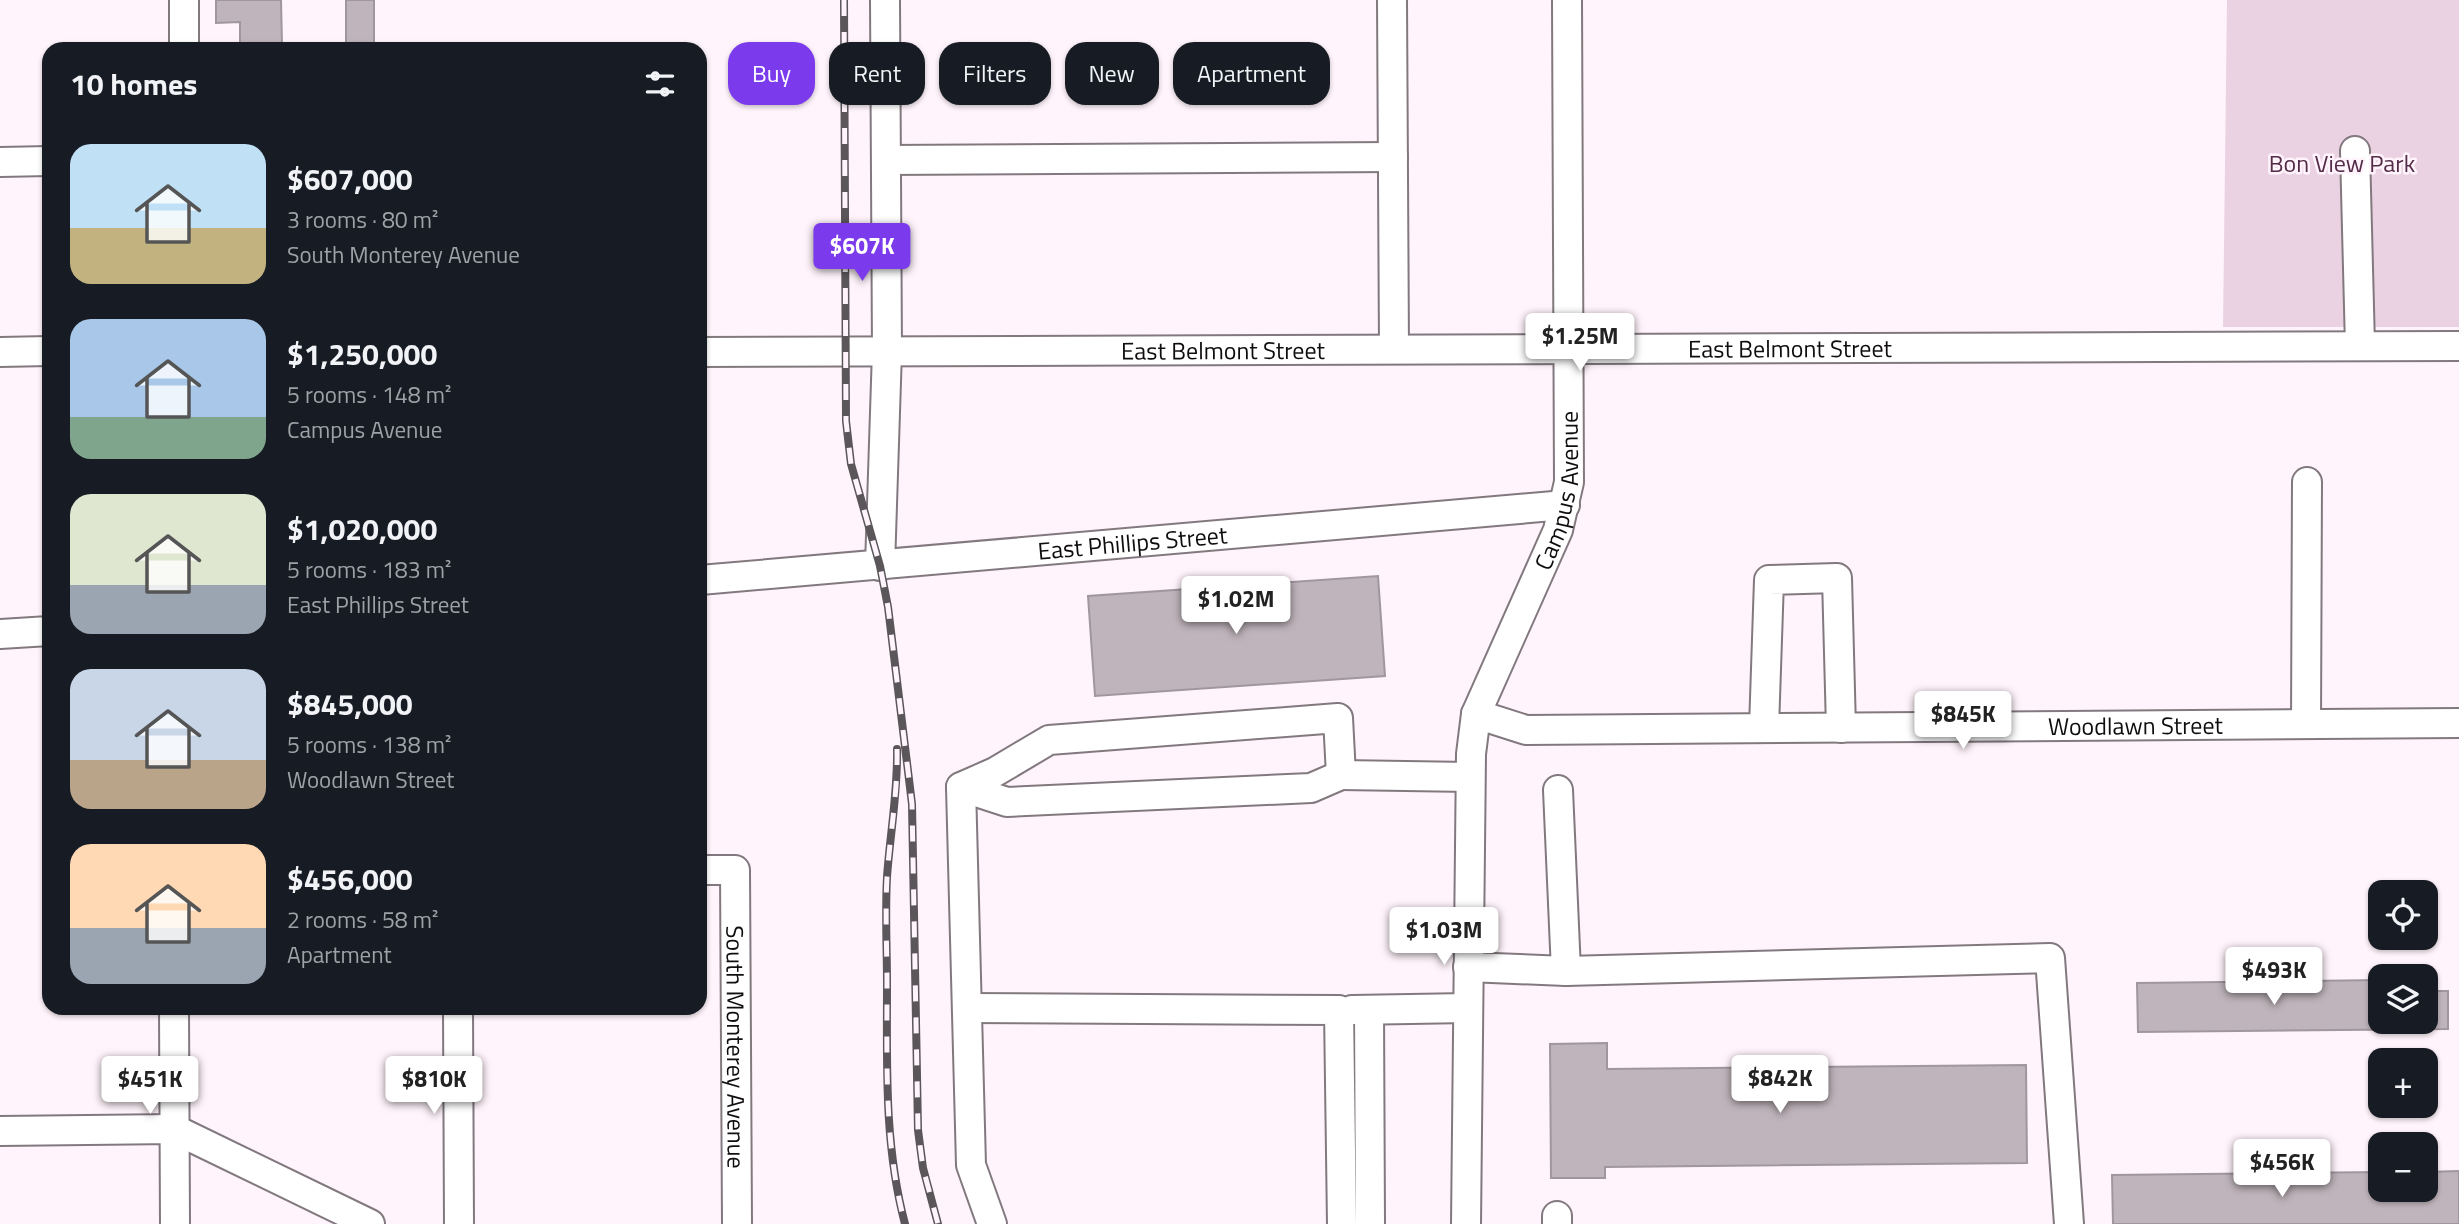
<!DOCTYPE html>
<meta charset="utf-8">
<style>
body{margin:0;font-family:"Titillium Web",sans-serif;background:#20242c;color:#f1f3f6;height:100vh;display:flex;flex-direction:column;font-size:26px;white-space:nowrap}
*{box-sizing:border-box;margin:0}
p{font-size:23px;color:#9ea1a6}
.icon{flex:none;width:38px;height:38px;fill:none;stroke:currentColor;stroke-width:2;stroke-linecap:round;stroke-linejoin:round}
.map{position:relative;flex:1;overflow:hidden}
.sheet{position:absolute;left:42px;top:42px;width:665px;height:973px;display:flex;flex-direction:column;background:#171b24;border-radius:21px;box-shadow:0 2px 5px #0004}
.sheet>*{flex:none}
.top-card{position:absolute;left:728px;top:42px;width:665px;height:63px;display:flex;gap:14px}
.tools{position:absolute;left:2368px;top:880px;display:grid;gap:14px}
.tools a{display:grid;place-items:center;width:70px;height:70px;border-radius:14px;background:#171b24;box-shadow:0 2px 5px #0004;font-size:35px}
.price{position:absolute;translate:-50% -60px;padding:0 16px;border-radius:7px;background:#fff;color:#222;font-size:23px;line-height:46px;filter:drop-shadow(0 2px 4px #0008)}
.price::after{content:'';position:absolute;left:50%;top:42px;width:21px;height:16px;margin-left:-10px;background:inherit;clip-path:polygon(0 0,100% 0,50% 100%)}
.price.active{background:#7c3aed;color:#fff}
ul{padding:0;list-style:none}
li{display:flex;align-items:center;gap:21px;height:175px;padding:0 28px}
li span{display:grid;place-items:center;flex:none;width:196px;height:140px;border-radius:21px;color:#555}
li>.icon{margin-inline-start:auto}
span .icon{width:84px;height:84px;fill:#fffc;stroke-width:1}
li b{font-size:30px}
h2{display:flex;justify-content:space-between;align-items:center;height:84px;padding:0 28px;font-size:30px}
.tag{padding:0 24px;border-radius:21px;background:#171b24;box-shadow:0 2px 5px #0004;font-size:24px;line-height:63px}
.tag.active{background:#7c3aed;color:#fff}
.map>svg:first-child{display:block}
</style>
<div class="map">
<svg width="2459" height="1224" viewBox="0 0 2459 1224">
<rect width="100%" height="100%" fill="#fff4fb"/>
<path fill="#ebd2e2" d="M 2227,0 L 2459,0 L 2459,327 L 2223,327 Z"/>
<g fill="#bfb4bb" stroke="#a0969d" stroke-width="2">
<path d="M 216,0 L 281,0 L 282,45 L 240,46 L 240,22 L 216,23 Z"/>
<rect x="346" y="0" width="28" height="49"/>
<path d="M 1378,576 L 1385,676 L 1095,696 L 1088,596 Z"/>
<path d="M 2380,980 L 2380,1022 L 2426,1022 L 2426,991 L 2448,991 L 2448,1029 L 2138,1032 L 2137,983 Z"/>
<path d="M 1607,1043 L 1607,1069 L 2026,1065 L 2027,1163 L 1605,1167 L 1605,1178 L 1551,1178 L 1550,1044 Z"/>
<path d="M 2459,1171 L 2459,1224 L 2113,1224 L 2112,1175 L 2380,1172 L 2380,1190 L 2426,1190 L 2426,1172 Z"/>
</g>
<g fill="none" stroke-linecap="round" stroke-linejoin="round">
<g stroke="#82797f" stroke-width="32">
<g id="minor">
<path d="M 184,0 L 184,49"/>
<path d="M 1392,0 L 1394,349"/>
<path d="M 2355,151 L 2360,346"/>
<path d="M 886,160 L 1393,157"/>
<path d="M 0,162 L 49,161"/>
<path d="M 0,352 L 49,351"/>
<path id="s1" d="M 700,352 L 2459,346"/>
<path d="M 880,566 L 887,351 L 885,0"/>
<path id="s2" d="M 700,580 L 1565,505"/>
<path d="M 0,634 L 49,631"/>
<path id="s3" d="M 1476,714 L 1526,730 L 2459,723"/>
<path d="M 2306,724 L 2307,482"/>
<path d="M 1764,728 L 1769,580 L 1837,578 L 1841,728"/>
<path d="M 961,787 L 1007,802 L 1311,788 L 1341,775"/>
<path id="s4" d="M 700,870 L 735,870 L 737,1224"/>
<path d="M 1468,967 L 1566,971 L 1558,790"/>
<path d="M 1566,971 L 2050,958 L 2069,1224"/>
<path d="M 174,1008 L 175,1224"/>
<path d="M 458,1008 L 459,1224"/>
<path d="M 967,1008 L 1339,1010 L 1342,1224"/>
<path d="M 1352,1010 L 1468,1008"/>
<path d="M 1369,1010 L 1370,1224"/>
<path d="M 0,1131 L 174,1129 L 370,1224"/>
<path d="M 1557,1216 L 1557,1224"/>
<path d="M 992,1224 L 971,1165 L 961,787 L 995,772 L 1049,740 L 1338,718 L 1341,775 L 1470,777"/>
<path id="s5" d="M 1466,1224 L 1471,754 L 1476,714 L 1558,530 L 1569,482 L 1567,0"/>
</g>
</g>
<use href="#minor" stroke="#fff" stroke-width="28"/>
<g stroke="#5b5659" stroke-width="8">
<g id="rail">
<path d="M 844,0 L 846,421 L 851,464 L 880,566 L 888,607 L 912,804 L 918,1130 L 923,1168 L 938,1224"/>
<path d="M 897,749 C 898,792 890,834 887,877 C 885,913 887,949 887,984 C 887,1065 884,1145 905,1224"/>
</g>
</g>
<use href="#rail" stroke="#fff4fb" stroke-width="5" stroke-dasharray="16" stroke-linecap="butt"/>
</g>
<g text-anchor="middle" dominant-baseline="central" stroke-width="5" stroke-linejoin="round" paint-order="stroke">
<g font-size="24" fill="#542b48" stroke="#fff4fb">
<text x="2342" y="163">Bon View Park</text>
</g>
<g font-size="24" fill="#100d0f" stroke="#fff4fb">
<text stroke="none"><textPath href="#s1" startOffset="1090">East Belmont Street</textPath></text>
<text stroke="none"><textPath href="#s1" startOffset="523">East Belmont Street</textPath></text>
<text stroke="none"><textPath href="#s5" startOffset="751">Campus Avenue</textPath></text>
<text stroke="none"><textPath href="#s2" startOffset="434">East Phillips Street</textPath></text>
<text stroke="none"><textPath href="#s3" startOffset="662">Woodlawn Street</textPath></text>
<text stroke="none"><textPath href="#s4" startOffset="212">South Monterey Avenue</textPath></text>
</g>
</g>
</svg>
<div class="tools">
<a><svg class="icon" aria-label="locate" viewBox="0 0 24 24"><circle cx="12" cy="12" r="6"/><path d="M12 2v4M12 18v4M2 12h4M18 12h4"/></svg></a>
<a><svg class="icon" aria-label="layers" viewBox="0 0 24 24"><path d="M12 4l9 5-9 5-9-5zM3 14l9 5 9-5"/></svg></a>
<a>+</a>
<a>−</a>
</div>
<b class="price active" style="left:862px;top:283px">$607K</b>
<b class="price" style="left:1580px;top:373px">$1.25M</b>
<b class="price" style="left:1236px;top:636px">$1.02M</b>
<b class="price" style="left:1963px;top:751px">$845K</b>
<b class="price" style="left:1444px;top:967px">$1.03M</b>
<b class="price" style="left:2274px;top:1007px">$493K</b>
<b class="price" style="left:1780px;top:1115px">$842K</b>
<b class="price" style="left:150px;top:1116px">$451K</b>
<b class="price" style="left:434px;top:1116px">$810K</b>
<b class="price" style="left:2282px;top:1199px">$456K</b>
<div class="top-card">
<a class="tag active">Buy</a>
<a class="tag">Rent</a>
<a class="tag">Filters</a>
<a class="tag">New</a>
<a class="tag">Apartment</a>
</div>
<section class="sheet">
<h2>10 homes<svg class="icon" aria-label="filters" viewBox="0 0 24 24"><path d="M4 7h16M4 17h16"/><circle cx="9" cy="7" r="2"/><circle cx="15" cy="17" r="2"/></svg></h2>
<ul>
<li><span style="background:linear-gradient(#bfe0f5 60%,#c2b280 0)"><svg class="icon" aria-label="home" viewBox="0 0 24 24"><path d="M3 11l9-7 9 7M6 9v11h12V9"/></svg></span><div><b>$607,000</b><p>3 rooms · 80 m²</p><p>South Monterey Avenue</p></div></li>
<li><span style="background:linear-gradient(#a9c7e8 70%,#7fa58c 0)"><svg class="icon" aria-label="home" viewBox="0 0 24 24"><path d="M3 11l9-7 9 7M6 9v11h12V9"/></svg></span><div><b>$1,250,000</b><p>5 rooms · 148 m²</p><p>Campus Avenue</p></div></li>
<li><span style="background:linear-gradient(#dfe7d0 65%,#9aa5b1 0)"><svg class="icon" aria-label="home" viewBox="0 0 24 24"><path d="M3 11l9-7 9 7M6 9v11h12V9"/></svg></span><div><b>$1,020,000</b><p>5 rooms · 183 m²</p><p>East Phillips Street</p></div></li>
<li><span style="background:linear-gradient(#c9d6e8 65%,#b9a48a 0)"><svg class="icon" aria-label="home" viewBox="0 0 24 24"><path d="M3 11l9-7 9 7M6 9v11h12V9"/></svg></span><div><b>$845,000</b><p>5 rooms · 138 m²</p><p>Woodlawn Street</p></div></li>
<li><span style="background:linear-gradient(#ffd9b3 60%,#9aa5b1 0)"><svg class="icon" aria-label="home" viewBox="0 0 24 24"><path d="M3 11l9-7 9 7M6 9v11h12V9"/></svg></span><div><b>$456,000</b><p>2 rooms · 58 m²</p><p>Apartment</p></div></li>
</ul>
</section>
</div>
